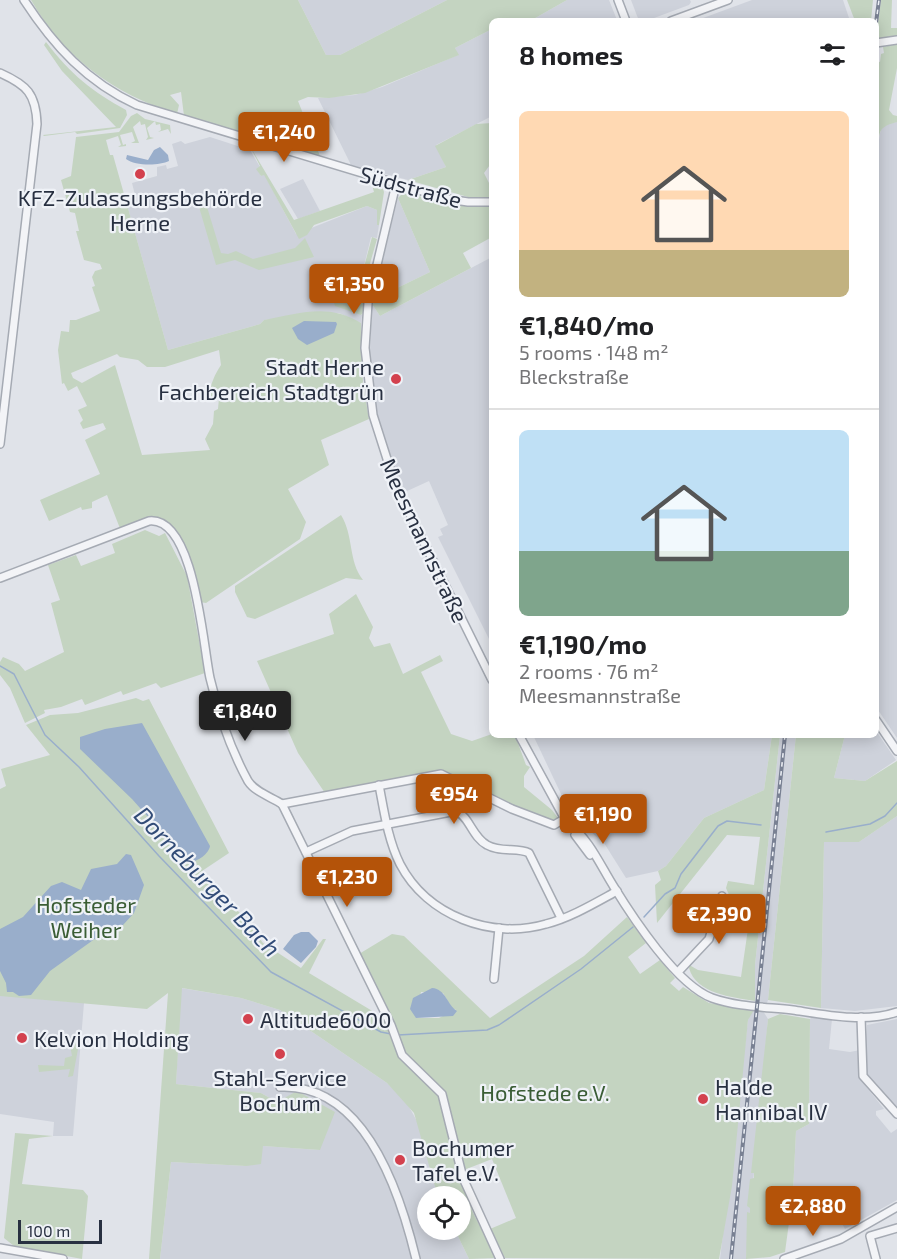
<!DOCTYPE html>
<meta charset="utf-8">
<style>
body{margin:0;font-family:"Exo 2",sans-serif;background:#f2f2f2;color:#202124;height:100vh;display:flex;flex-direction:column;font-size:22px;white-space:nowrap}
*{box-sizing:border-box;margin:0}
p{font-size:20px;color:#757577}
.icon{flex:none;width:33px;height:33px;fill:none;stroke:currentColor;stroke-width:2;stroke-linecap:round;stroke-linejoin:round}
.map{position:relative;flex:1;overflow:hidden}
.side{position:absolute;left:489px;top:18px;width:390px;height:720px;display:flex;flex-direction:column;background:#fff;border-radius:9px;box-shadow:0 3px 15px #0003}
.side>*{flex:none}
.tools{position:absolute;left:417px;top:1186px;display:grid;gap:12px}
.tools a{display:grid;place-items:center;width:54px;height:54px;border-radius:50%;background:#fff;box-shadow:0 3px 15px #0003;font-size:30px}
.scale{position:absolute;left:18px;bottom:15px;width:84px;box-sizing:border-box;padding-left:6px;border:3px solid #283041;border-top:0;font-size:16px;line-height:21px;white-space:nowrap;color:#283041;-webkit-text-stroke:4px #eff2f7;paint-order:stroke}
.price{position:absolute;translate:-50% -51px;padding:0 14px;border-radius:6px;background:#b45309;color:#fff;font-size:20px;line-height:39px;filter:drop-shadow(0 2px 3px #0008)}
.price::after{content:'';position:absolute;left:50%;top:36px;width:18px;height:14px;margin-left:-9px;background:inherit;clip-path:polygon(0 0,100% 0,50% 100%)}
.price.active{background:#222;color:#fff}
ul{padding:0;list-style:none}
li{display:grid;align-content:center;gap:12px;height:318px;padding:0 30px}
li+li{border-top:2px solid #e0e0e0}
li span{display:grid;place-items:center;height:186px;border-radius:9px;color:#555}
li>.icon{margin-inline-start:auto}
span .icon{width:108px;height:108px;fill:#fffc;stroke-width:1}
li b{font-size:26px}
h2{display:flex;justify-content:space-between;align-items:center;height:72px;padding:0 30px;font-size:26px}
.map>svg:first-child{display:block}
</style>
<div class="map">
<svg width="897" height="1259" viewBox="0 0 897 1259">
<rect width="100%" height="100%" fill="#e0e3e9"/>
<g fill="#ced2db">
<path d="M 298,0 L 447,0 L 340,55 L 330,57 L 326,55 Z"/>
<path d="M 567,0 L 609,0 L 617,20 L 530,21 Z"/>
<path d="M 631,0 L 690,0 L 691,2 L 689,5 L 646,21 L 639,21 Z"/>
<path d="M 752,0 L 843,0 L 850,21 L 695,21 Z"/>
<path d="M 492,29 L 492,116 L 436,145 L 446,167 L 408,180 L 351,165 L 318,98 L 355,95 L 382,87 L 458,55 L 455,48 Z"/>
<path d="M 897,122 L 897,738 L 876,707 L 876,156 L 881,128 L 886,123 Z"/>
<path d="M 210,137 L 250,150 L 260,167 L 257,169 L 261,176 L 264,174 L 296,234 L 367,206 L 377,210 L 377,224 L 379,225 L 377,238 L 371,237 L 361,278 L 360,299 L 334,303 L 362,315 L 361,323 L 339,313 L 264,320 L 260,324 L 168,350 L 125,198 L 135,195 L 132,183 L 157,176 L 157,167 L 166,165 L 167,169 L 178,166 L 172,144 L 181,141 L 185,144 Z"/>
<path d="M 303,179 L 320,211 L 298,219 L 280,189 Z"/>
<path d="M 398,198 L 430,272 L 393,290 L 392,293 L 372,304 L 380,316 L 492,257 L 492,645 L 438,537 L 443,535 L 440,529 L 448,525 L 429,481 L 405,492 L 386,447 L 376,408 L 370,354 L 372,304 Z"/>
<path d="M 876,731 L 896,760 L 865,781 L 834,778 L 845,735 L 876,735 Z"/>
<path d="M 533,735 L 772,735 L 764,790 L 704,818 L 666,866 L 658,871 L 626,878 L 604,843 L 571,815 Z"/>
<path d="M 780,735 L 796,735 L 768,1000 L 767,1003 L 764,1003 L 763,1011 L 768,1019 L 746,1259 L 720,1259 L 748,1020 L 755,1001 L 755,965 Z"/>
<path d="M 897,816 L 897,1006 L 855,1011 L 821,1008 L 824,842 L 859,842 Z"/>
<path d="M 181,988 L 241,998 L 280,1010 L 387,1083 L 406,1101 L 420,1127 L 438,1197 L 428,1197 L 428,1230 L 455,1230 L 469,1259 L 160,1259 L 171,1162 L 246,1166 L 263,1146 L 320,1150 L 289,1096 L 277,1102 L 261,1093 L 176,1084 Z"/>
<path d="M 0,995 L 84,1003 L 73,1136 L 53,1136 L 54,1122 L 0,1114 Z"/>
<path d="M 812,1017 L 832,1019 L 829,1049 L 850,1052 L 860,1050 L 860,1079 L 884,1109 L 876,1111 L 876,1115 L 891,1133 L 897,1129 L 897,1200 L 845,1229 L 827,1196 L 793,1193 L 796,1131 L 809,1124 L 810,1019 Z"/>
<path d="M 897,1019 L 897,1108 L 871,1082 L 864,1064 L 867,1025 Z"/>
</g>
<g fill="#c4d4c1" fill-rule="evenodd">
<path d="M 31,0 L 298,0 L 326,55 L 340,55 L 447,0 L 567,0 L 530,21 L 492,21 L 492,29 L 455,48 L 459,55 L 365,93 L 329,98 L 308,97 L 298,101 L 320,156 L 184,116 L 181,92 L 170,95 L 179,105 L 177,114 C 113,93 65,59 31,0 Z"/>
<path d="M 847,0 L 873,0 L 871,21 L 855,21 Z"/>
<path d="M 881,0 L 892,0 L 891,28 L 897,28 L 897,37 L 876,40 Z"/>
<path d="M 46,42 C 70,74 93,92 126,110 L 127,115 L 120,128 L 77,134 L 75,132 L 44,136 L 43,135 L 116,127 L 62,71 L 44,45 Z"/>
<path d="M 897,44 L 897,68 L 889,110 L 893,115 L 897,116 L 897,122 C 873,128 882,135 876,155 L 876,61 L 880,62 L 881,54 L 884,53 L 883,47 Z"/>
<path d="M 137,113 L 145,119 L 170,125 L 171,134 L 168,129 L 158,132 L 161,130 L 160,124 L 156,125 L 155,121 L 147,128 L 150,137 L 154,138 L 146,140 L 148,137 L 145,124 L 141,125 L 140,121 L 133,127 L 139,143 L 131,143 L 135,141 L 132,132 L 120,135 L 123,145 L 126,144 L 126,146 L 118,147 L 121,145 L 118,136 L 106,140 L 110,155 L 113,155 L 168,350 L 260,324 L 264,320 C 300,313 329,303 361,323 L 363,384 L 369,419 L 321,440 L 329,465 L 288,489 L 306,522 L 300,539 L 206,603 L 200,602 L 171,529 L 163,519 L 148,520 L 121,531 L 107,495 L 92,502 L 92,508 L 82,510 L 81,507 L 49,521 L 40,500 L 100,474 L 85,440 L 106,429 L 103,423 L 83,429 L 80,423 L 83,420 L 78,410 L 87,406 L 77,386 L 68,391 L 64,383 L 62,384 L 58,350 L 61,331 L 69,332 L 70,320 L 76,320 L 100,311 L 92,287 L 95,286 L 92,277 L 95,271 L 102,269 L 100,264 L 84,260 L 76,231 L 79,231 L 75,213 L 70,212 L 61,180 L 71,176 L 76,137 L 119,132 L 131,116 ZM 219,350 L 221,365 C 215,374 209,386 210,398 L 219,398 L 218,409 L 214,411 L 213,424 L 205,439 L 210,450 L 142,455 L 115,365 L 82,383 L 73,378 L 71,373 L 117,354 L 120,357 L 138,360 L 147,367 L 165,367 Z"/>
<path d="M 492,123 L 492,162 L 484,173 L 492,189 L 492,197 L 468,197 L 408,180 L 446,167 L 435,146 L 476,124 Z"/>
<path d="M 251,148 L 294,220 L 374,192 L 372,185 L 383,189 L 384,192 L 379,225 L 377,225 L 377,210 L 367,206 L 314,225 L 307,235 L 299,239 L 264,175 L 261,176 L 256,169 L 260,166 Z"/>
<path d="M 408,193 L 454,206 L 492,206 L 492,237 L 463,253 L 471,268 L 380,316 L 372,304 L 392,293 L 393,290 L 430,272 L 398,198 L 402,194 Z"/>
<path d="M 204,197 L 221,253 L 228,254 L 236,251 L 253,259 L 295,248 L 305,238 L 314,257 L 259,270 L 235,260 L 216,265 L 197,200 Z"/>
<path d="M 372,237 L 377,239 L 369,267 L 363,313 L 361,315 L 335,306 L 334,303 L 360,299 L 361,278 Z"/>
<path d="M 341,515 C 354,536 348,561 363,580 L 346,578 L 255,619 L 247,617 L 235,592 L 235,586 Z"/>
<path d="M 145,530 L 159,536 L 165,533 L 187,576 L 205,673 L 161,688 L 156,683 L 123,695 L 121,691 L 85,705 L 82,699 L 61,707 L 44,710 L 45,713 L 25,723 L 10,688 L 0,675 L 0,662 L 3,657 L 19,664 L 25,671 L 64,652 L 51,603 L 60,600 L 48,565 L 76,555 L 81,566 L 115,553 L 112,544 Z"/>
<path d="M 356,594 L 373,627 L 369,638 L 374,647 L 390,643 L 403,674 L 440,655 L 443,661 L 421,672 L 451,734 L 472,741 L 492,734 L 515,735 L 526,765 L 530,767 L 524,776 L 524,787 L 552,810 L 558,818 L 552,822 L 517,809 L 447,774 L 325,793 L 298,753 L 257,661 L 334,634 L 329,614 Z"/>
<path d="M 136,698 L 143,701 L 149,699 L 229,853 L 199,873 L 244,917 L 263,943 L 301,968 L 323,939 L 326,939 L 309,973 L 384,1018 L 359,954 L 392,934 L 404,936 L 490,1018 L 584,956 L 627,917 L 646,943 L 628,957 L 640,974 L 660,960 L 675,978 L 670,983 L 679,991 L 683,987 L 709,1003 L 754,1010 L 748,1020 L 732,1186 L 719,1259 L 505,1258 L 490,1229 L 516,1218 L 492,1159 L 464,1170 C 457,1192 487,1237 496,1258 L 469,1259 L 455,1230 L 460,1230 L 460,1197 L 438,1197 L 414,1113 L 387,1083 L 280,1010 L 241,998 L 182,988 L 176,1084 L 261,1093 L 277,1102 L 297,1091 L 335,1112 L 320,1150 L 263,1146 L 261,1164 L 246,1166 L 171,1162 L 160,1259 L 149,1259 L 168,993 L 147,1009 L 0,996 L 0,789 L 6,786 L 1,769 L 50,755 L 26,725 L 50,715 L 78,713 ZM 421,992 L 443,993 L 452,1009 L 456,1009 L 439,1018 L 416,1018 Z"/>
<path d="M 772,735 L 780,735 L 755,965 L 755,1001 C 732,997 696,994 689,968 L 691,961 L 691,966 L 698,970 L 741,977 L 751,908 L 746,908 L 744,919 L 736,918 L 736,913 L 722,910 L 717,928 L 721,932 L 715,930 L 721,907 L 730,897 L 726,888 L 728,881 L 754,885 L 760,837 L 727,835 L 657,923 L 655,885 L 661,880 L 658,871 L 666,866 L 704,818 L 764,790 Z"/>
<path d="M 796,735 L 845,735 L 834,778 L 865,781 L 897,761 L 897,816 L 859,842 L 824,842 L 821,1008 L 768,1000 Z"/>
<path d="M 780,1014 L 810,1019 L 809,1124 L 796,1131 L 793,1193 L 785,1252 L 770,1257 L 746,1259 L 747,1212 L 750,1213 L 750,1208 L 747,1206 L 750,1179 L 754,1178 L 754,1173 L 751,1173 L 768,1019 Z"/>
<path d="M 74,1039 L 78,1049 L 73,1076 L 68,1077 L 70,1069 L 39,1072 L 38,1065 L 64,1066 L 65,1058 L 72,1056 L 69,1040 Z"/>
<path d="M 15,1133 L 53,1136 L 29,1139 L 22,1184 L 83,1190 L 88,1196 L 82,1259 L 14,1246 L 4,1238 Z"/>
</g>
<g fill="#99aecb">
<path d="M 160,147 L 168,155 L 169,161 C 159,166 135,166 126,159 L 127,155 L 148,160 L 154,150 Z"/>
<path d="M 304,321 L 336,322 L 337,324 L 334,333 L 307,345 L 298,339 L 292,328 Z"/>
<path d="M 142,723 L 210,846 C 209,854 196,863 188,862 L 132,799 L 80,749 L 80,737 L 105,729 Z"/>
<path d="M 126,854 L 131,855 L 144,885 L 134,913 L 123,925 L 96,938 L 50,971 L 31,995 L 19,996 L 13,992 L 7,992 L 6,983 L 0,971 L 0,929 L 23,917 L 51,886 L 62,882 L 81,890 L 91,869 L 117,864 Z"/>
<path d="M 301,932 L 309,932 L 318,941 L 316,947 L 301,963 L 283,949 L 294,935 Z"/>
<path d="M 432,988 C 446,989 447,1005 457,1011 L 453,1016 L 416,1018 L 410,1009 L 413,998 Z"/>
</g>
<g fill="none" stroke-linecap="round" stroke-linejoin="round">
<g stroke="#99aecb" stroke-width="1.5">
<path d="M 0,666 L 14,674 L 45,735 L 79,767 L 159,856 L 271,972 L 381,1032 L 391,1034"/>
<path d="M 826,832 L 870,824 L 885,816 L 897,803"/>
<path d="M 644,917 L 665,894 L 675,888 L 681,874 L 718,826 L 727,821 L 761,825"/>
<path d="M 398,1035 L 487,1030 L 499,1025 L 581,969 L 633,927"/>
</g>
<g stroke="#a5aab3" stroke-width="10">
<g id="minor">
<path d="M 24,0 C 54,46 87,82 137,105 L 448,199 L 468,202 L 492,202"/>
<path d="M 618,0 L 626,21"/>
<path d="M 671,21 L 728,0"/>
<path d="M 876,43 L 897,40"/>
<path d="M 0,73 C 27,85 36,94 37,124 L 0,444"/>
<path d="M 396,184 L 368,303 L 365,348 L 373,415 L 395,484 L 492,680"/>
<path d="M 0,578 L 149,521 C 195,516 203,647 210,678 C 218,712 231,750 248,781 C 255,792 271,797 282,804 L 391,1025 L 402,1055 L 442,1094 L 463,1178 L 500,1259"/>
<path d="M 876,720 L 897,751"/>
<path d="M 519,735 L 566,821"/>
<path d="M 379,785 C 384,811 388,840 400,864 C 427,916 492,940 546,924 C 570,918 595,903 617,891"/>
<path d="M 282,804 L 441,774 L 512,809 L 554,825 L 564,819"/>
<path d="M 569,824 C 590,840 600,865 614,887 C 633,918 677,985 712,998 C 737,1007 767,1007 793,1010 C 826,1015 865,1023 897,1012"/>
<path d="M 575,835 L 590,855"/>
<path d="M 306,852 L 352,831 L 456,811 C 470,817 472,837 487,845 C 501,853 518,847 529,853 L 561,918"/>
<path d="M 678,972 L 709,939 L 722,896"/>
<path d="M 494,979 L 499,928"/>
<path d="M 861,1017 L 863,1076 L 897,1114"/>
<path d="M 280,1087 C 365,1083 400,1192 416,1259"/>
<path d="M 0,1248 L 63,1259"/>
<path d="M 784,1259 L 841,1239 L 897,1207"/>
<path d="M 876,1259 L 870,1236 L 897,1228"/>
</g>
</g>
<use href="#minor" stroke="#f3f4f7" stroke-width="7"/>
<g stroke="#798193" stroke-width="4">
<g id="rail">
<path d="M 876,23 L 879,0"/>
<path d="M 731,1259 L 785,735"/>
</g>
</g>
<use href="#rail" stroke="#eff2f7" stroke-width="1.5" stroke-dasharray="4.5" stroke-linecap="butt"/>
</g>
<g fill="#d3414e" stroke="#eff2f7" stroke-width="2">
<circle cx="140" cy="174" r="6"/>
<circle cx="396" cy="379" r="6"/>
<circle cx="248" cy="1019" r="6"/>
<circle cx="22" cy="1038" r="6"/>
<circle cx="280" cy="1054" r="6"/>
<circle cx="703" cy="1099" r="6"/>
<circle cx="400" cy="1160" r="6"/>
</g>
<g text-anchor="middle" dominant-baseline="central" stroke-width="4.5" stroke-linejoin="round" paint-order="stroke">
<g font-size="22" fill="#283041" stroke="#eff2f7">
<text transform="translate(411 186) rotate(15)">Südstraße</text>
<text transform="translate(425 540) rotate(65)">Meesmannstraße</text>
</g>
<g font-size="22" fill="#283041" stroke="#eff2f7" text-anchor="start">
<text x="140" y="197" text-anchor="middle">KFZ-Zulassungsbehörde<tspan x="140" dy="25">Herne</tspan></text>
<text x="384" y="366" text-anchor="end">Stadt Herne<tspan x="384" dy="25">Fachbereich Stadtgrün</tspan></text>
<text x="260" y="1019">Altitude6000</text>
<text x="34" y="1038">Kelvion Holding</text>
<text x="280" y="1077" text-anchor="middle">Stahl-Service<tspan x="280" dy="25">Bochum</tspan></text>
<text x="715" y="1086">Halde<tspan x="715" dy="25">Hannibal IV</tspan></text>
<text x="412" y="1147">Bochumer<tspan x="412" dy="25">Tafel e.V.</tspan></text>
</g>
<g font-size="22" fill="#3a5d35" stroke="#eff2f7">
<text x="86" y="904">Hofsteder<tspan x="86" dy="25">Weiher</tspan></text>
<text x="545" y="1092">Hofstede e.V.</text>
</g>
<g font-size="24" font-style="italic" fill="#314b77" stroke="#eff2f7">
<text transform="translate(208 881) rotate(46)">Dorneburger Bach</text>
</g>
</g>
</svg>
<div class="tools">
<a><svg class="icon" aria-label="locate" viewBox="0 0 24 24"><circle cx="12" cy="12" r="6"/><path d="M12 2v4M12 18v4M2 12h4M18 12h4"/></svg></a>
</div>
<div class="scale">100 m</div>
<b class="price" style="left:284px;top:163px">€1,240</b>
<b class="price" style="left:354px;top:315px">€1,350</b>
<b class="price active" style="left:245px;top:742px">€1,840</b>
<b class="price" style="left:454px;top:825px">€954</b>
<b class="price" style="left:603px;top:845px">€1,190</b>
<b class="price" style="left:347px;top:908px">€1,230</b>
<b class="price" style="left:719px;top:945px">€2,390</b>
<b class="price" style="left:813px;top:1237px">€2,880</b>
<section class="side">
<h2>8 homes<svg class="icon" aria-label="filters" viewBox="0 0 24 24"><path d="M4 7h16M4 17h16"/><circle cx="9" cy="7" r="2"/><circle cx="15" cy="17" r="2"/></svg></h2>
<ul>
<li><span style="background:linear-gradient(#ffd9b3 75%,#c2b280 0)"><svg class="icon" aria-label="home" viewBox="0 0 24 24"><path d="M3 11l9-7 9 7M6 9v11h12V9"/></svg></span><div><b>€1,840/mo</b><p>5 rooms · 148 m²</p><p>Bleckstraße</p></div></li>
<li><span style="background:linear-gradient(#bfe0f5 65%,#7fa58c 0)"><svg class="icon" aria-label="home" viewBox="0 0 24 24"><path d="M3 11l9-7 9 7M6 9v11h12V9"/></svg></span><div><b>€1,190/mo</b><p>2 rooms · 76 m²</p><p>Meesmannstraße</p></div></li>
</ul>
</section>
</div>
